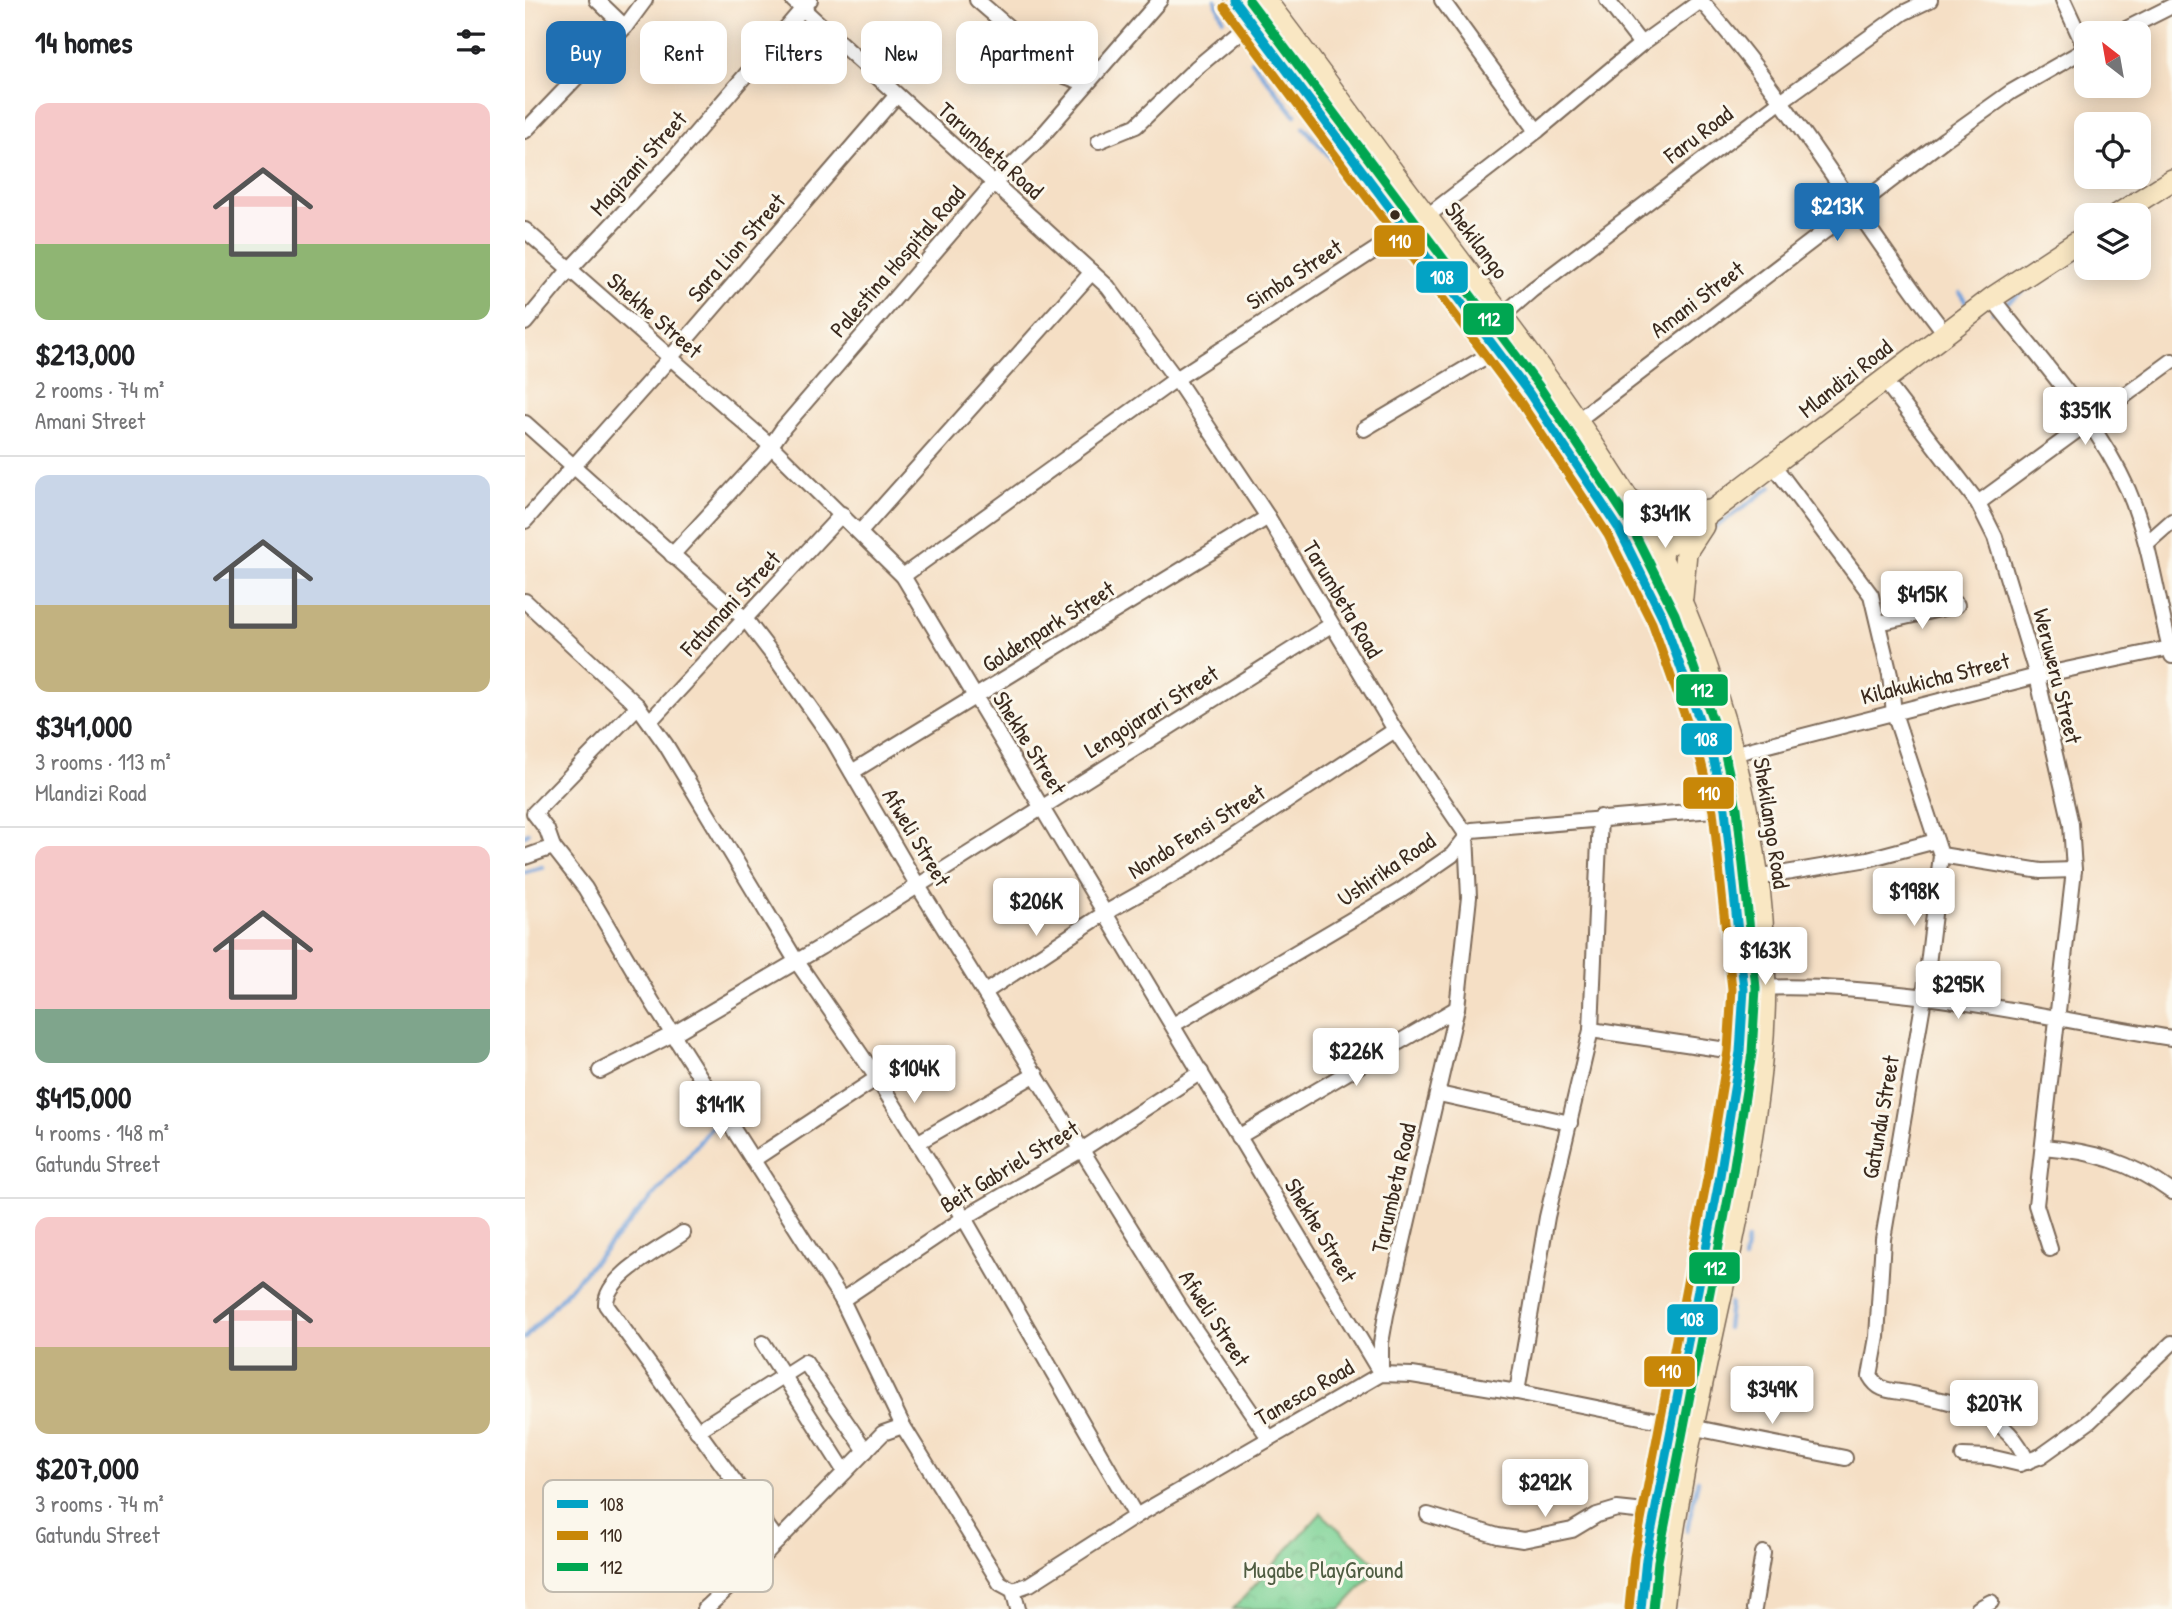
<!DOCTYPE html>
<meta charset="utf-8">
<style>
body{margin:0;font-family:"Patrick Hand",sans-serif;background:#f6f6f6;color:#202124;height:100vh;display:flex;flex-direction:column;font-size:26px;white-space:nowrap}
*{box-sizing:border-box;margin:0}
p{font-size:23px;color:#757577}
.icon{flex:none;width:38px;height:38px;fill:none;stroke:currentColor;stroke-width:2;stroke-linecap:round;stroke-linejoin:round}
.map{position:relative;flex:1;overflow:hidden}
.panel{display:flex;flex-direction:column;background:#fff;width:525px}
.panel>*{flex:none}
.hud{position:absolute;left:21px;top:21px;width:665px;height:63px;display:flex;gap:14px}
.needle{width:46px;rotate:329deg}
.tools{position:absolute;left:1549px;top:21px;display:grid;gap:14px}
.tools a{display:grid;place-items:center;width:77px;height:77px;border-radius:14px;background:#fff;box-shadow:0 4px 18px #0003;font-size:35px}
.price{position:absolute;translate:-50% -60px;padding:0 16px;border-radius:7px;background:#fff;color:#222;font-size:23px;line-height:46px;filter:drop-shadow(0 2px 4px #0008)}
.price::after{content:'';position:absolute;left:50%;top:42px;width:21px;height:16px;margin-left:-10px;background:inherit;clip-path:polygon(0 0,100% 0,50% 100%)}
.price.active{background:#1f6fb2;color:#fff}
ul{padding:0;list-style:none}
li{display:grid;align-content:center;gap:14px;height:371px;padding:0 35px}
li+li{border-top:2px solid #e0e0e0}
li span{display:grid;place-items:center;height:217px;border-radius:14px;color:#555}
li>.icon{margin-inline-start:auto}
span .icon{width:126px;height:126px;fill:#fffc;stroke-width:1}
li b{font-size:30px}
h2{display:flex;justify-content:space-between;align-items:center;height:84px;padding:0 35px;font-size:30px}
.chip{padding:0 24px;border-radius:14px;background:#fff;box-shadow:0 4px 18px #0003;font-size:24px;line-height:63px}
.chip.active{background:#1f6fb2;color:#fff}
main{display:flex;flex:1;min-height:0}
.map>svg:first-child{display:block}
</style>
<main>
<section class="panel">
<h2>14 homes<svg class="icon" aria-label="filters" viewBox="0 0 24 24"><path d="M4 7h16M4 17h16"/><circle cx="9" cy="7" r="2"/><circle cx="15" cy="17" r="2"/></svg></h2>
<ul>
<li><span style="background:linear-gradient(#f6c9c9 65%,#8fb573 0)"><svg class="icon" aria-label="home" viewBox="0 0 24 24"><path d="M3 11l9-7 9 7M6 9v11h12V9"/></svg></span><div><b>$213,000</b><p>2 rooms · 74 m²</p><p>Amani Street</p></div></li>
<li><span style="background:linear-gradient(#c9d6e8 60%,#c2b280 0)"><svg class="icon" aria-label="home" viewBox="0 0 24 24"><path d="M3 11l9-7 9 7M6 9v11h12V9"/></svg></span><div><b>$341,000</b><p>3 rooms · 113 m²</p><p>Mlandizi Road</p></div></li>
<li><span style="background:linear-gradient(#f6c9c9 75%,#7fa58c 0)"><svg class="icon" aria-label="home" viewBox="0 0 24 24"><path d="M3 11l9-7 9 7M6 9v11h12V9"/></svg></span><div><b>$415,000</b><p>4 rooms · 148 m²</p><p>Gatundu Street</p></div></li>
<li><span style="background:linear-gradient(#f6c9c9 60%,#c2b280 0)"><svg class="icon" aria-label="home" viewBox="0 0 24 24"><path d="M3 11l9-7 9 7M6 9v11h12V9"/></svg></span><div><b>$207,000</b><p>3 rooms · 74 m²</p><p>Gatundu Street</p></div></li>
</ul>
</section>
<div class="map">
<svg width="1647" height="1609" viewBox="0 0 1647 1609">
<defs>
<pattern id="park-crowns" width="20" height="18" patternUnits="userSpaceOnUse" patternTransform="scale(1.75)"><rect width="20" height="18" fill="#7ed397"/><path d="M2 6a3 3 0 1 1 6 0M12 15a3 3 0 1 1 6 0" fill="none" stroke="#6eb582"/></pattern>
</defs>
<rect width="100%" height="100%" fill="#fbf7ec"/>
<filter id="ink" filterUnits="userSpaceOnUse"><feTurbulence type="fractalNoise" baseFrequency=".0143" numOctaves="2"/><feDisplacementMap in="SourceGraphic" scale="14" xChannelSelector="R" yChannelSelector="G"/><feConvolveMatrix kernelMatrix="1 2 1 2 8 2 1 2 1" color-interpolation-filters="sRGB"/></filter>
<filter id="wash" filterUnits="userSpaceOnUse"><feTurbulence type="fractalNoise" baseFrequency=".00686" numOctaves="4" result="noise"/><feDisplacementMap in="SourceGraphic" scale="28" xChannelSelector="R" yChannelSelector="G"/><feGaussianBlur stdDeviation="1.57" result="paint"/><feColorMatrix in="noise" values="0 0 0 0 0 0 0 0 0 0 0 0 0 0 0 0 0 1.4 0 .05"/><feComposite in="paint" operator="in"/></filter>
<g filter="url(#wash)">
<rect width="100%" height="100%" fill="#f5dfc5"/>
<path fill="url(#park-crowns)" stroke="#5c7e5a" stroke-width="2" d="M 796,1513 L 855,1567 L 816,1609 L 708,1609 Z"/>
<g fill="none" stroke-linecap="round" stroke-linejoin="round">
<g stroke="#6f9fd9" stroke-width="4.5">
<path d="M 690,0 L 698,19"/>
<path d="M 727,61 L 770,115"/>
<path d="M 779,127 L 817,171"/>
<path d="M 1529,270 L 1561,253"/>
<path d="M 1435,293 L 1445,307"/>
<path d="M 1468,312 L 1513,281"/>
<path d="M 1184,532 L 1246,487"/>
<path d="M 0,835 L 3,833"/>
<path d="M 0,872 L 17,867"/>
<path d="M 1219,1260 L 1222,1240"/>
<path d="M 1202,1328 L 1205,1303"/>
<path d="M 0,1338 L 155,1166 L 188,1125 L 190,1110"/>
<path d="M 1162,1530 L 1173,1480"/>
</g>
</g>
</g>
<g filter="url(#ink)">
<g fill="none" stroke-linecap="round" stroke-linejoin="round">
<g stroke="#7c6958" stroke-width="18">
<g id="street">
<path d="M 72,0 L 100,27"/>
<path d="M 268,0 L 583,287 L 651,379 L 743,517 L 870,730 L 941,834 L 944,897 L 932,1008 L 861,1315 L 856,1343 L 856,1374"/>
<path d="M 452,0 L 540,76 L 562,84"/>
<path d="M 917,0 L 1012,131"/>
<path d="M 1082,0 L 1116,44"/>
<path d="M 1538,0 L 1561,50"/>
<path d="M 1176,1 C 1268,104 1336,225 1420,333"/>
<path d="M 1593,33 L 1647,6"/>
<path d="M 0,131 L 100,27 L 120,0"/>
<path d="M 574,141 L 611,126 L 671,68 L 725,23"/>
<path d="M 0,230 L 246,446 L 378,576 L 856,1374"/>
<path d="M 1467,298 C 1514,359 1571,419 1603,490 C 1626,543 1632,601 1647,656"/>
<path d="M 977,316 L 1007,290 L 1256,101 L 1378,13 L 1405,0"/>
<path d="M 0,323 L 44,270 L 146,162 L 285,0"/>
<path d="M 1359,380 L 1453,503 L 1470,537 L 1512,676 L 1546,824 L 1549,870 L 1511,1205 L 1525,1249"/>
<path d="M 1053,420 L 1420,139 L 1486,92 L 1561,49"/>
<path d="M 0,423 L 221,620 L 254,663 L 308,740 L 393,886 L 655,1308 L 744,1438"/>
<path d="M 839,429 L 972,350"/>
<path d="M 1249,466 L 1346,595 L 1365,675 L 1369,713 L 1416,855 L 1399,998 L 1358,1239 L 1352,1337 L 1345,1376 C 1354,1392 1365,1390 1382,1393 C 1430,1402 1483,1411 1502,1462"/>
<path d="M 1453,503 L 1647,361"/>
<path d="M 0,521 L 145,358 L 371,96"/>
<path d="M 335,532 L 567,272"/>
<path d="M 1622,543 L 1647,521"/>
<path d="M 147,555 L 240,454 L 259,427 L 469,183 L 516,137 L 635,0"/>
<path d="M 378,576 L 651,379 L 901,217 L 1012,131 L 1116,44 L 1177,0"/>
<path d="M 0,601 L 113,706 L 141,745 L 270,959 L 352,1078 L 439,1218 L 611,1516"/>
<path d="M 1354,623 L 1432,605"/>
<path d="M 125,721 L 317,514"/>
<path d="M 1200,756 L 1512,676 L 1645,648"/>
<path d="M 327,772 L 743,517"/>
<path d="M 28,847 L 60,888 L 128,1003 L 317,1300 L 378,1426 L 475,1583 L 488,1590 L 493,1609"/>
<path d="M 1416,855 L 1516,871 L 1549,870"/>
<path d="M 0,857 L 28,847 L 22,830 L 9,813 L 113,706"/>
<path d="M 1231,878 L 1343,859 L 1411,841"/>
<path d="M 1231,988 C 1370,982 1510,1016 1647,1038"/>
<path d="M 460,992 L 580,913 L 665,865 L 870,730"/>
<path d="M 648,1025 L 875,891 L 927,855 L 947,830 L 1200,809"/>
<path d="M 1066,1030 L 1215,1052"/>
<path d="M 75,1071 L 148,1034 L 296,947 L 806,625"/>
<path d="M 914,1094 L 1045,1123"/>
<path d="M 713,1137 L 932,1008"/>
<path d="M 392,1143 L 511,1074"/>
<path d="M 1518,1147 C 1568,1151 1606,1162 1647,1192"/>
<path d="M 228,1160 L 352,1078"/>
<path d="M 158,1233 C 136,1249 80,1276 81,1305 L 253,1541"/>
<path d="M 317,1300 L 439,1218 L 558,1149 L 676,1072"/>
<path d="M 238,1343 L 320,1472"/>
<path d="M 992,1392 L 1022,1217 L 1066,1030 L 1075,817"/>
<path d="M 172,1431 L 280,1362 L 341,1451"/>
<path d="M 1438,1456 L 1465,1457 L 1495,1464 L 1516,1456 L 1565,1421 L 1647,1343"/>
<path d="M 903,1515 L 973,1536 L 998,1540 L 1047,1530 L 1072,1515 L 1092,1509 L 1130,1513"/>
<path d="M 488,1590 L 505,1584 L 611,1516 L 856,1374 L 887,1375 L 992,1392 L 1320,1458"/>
<path d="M 180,1609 L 241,1553 L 358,1433 L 378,1426"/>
<path d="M 1229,1609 L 1238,1553"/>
<path d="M 1453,1609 L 1466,1602"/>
</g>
</g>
<g stroke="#7c6958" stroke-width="24">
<g id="secondary">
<path d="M 709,0 L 1004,393 L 1094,529 L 1138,618 L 1188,758 L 1200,809 L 1219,989 L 1215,1052 L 1195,1176 L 1121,1559 L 1116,1609"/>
<path d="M 740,0 C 796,72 848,147 904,220 C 964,300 1026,379 1080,463 C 1099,493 1120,523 1135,555 C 1209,709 1253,889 1236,1061 C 1218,1246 1157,1424 1138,1609"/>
<path d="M 1592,215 L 1647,180"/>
<path d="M 1106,500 C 1131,520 1153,518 1183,511"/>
<path d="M 1124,559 L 1467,298 L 1561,236"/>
<path d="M 1157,597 L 1161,552 L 1178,526"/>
</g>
</g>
<use href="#street" stroke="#fff" stroke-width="14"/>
<use href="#secondary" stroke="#f9e7c3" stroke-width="21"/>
<g stroke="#fbf7ec" stroke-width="14">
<path id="bus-1" d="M 709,0 L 1004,393 L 1094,529 L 1138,618 L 1188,758 L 1200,809 L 1219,989 L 1215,1052 L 1195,1176 L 1121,1559 L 1116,1609"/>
</g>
<g stroke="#fbf7ec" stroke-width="14">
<path id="bus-2" d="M 699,7 L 994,400 L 1083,535 L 1127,623 L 1176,761 L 1188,811 L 1207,989 L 1203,1051 L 1183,1174 L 1109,1557 L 1104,1608"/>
</g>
<g stroke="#fbf7ec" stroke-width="14">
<path id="bus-3" d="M 724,0 L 1014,386 L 1104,522 L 1150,614 L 1200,755 L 1212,808 L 1231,988 L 1227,1053 L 1207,1178 L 1133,1561 L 1128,1609"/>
</g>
<use href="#bus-1" stroke="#03a3c5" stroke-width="9"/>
<use href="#bus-2" stroke="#c88708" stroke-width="9"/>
<use href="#bus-3" stroke="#00a651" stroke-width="9"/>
</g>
</g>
<circle fill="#3b2a1e" stroke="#fbf7ec" stroke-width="2.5" cx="870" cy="215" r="6"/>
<g text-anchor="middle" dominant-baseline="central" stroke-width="6" stroke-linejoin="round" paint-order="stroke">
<g font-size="23" fill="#3b2a1e" stroke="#fbf7ec">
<text transform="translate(1173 134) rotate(-37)">Faru Road</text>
<text transform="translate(466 150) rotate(42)">Tarumbeta Road</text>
<text transform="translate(113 163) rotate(-48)">Magizani Street</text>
<text transform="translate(952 240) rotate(53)">Shekilango</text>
<text transform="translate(211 247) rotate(-49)">Sara Lion Street</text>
<text transform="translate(372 261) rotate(-49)">Palestina Hospital Road</text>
<text transform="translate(769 274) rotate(-33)">Simba Street</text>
<text transform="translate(1172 299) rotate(-37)">Amani Street</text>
<text transform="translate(130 315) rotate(41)">Shekhe Street</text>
<text transform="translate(1320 378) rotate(-38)">Mlandizi Road</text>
<text transform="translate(818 599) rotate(59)">Tarumbeta Road</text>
<text transform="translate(205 603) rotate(-47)">Fatumani Street</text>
<text transform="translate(523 626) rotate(-32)">Goldenpark Street</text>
<text transform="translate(1533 676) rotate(76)">Weruweru Street</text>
<text transform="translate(1410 678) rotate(-14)">Kilakukicha Street</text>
<text transform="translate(626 711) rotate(-32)">Lengojarari Street</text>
<text transform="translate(505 743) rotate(58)">Shekhe Street</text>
<text transform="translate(1247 823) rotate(81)">Shekilango Road</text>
<text transform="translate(671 831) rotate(-32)">Nondo Fensi Street</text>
<text transform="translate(392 837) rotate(59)">Afweli Street</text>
<text transform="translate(861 869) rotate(-34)">Ushirika Road</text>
<text transform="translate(1355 1117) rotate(-80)">Gatundu Street</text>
<text transform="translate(484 1166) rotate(-31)">Beit Gabriel Street</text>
<text transform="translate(868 1188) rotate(-77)">Tarumbeta Road</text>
<text transform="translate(796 1230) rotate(59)">Shekhe Street</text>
<text transform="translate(690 1318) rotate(57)">Afweli Street</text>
<text transform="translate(779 1392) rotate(-30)">Tanesco Road</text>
</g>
<g font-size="23" fill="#4f5d42" stroke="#fbf7ec">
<text x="798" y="1569">Mugabe PlayGround</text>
</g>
</g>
<rect x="18" y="1480" width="230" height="112" rx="10" fill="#fbf7ec" stroke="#c1baae" stroke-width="2"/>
<rect x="32" y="1500" width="31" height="8" fill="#03a3c5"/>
<rect x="32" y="1531" width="31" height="9" fill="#c88708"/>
<rect x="32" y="1563" width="31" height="8" fill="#00a651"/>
<g font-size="19" fill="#3b2a1e">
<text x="75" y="1511">108</text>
<text x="75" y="1542">110</text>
<text x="75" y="1574">112</text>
</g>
<g stroke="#fbf7ec" stroke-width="2.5">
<rect x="848" y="224" width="53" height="34" rx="7" fill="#c88708"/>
<rect x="890" y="260" width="54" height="34" rx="7" fill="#03a3c5"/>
<rect x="937" y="302" width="53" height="34" rx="7" fill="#00a651"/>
<rect x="1150" y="673" width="54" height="34" rx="7" fill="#00a651"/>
<rect x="1155" y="722" width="53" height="34" rx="7" fill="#03a3c5"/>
<rect x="1157" y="776" width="53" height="34" rx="7" fill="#c88708"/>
<rect x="1163" y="1251" width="53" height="34" rx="7" fill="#00a651"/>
<rect x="1141" y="1303" width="53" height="33" rx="7" fill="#03a3c5"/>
<rect x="1118" y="1355" width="53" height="33" rx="7" fill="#c88708"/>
</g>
<g font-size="19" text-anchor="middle" font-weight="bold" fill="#fff">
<text x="875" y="248">110</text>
<text x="917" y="284">108</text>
<text x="964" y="326">112</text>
<text x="1177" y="697">112</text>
<text x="1181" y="746">108</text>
<text x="1184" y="800">110</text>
<text x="1190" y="1275">112</text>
<text x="1167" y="1326">108</text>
<text x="1145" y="1378">110</text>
</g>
</svg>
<div class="tools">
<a><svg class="needle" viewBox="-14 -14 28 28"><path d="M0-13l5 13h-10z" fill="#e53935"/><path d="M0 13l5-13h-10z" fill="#757577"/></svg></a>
<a><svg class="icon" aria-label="locate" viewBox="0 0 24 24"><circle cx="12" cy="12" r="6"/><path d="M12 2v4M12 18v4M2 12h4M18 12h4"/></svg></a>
<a><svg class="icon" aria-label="layers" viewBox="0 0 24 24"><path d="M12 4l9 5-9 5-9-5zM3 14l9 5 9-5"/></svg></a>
</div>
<b class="price active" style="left:1312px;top:243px">$213K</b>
<b class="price" style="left:1560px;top:447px">$351K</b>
<b class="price" style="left:1140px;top:550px">$341K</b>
<b class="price" style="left:1397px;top:631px">$415K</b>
<b class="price" style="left:1389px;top:928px">$198K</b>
<b class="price" style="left:511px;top:938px">$206K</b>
<b class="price" style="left:1240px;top:987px">$163K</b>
<b class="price" style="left:1433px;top:1021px">$295K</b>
<b class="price" style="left:831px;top:1088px">$226K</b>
<b class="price" style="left:389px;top:1105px">$104K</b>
<b class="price" style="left:195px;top:1141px">$141K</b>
<b class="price" style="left:1247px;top:1426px">$349K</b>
<b class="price" style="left:1469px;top:1440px">$207K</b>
<b class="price" style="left:1020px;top:1519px">$292K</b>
<div class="hud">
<a class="chip active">Buy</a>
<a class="chip">Rent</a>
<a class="chip">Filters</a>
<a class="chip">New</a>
<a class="chip">Apartment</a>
</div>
</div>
</main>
